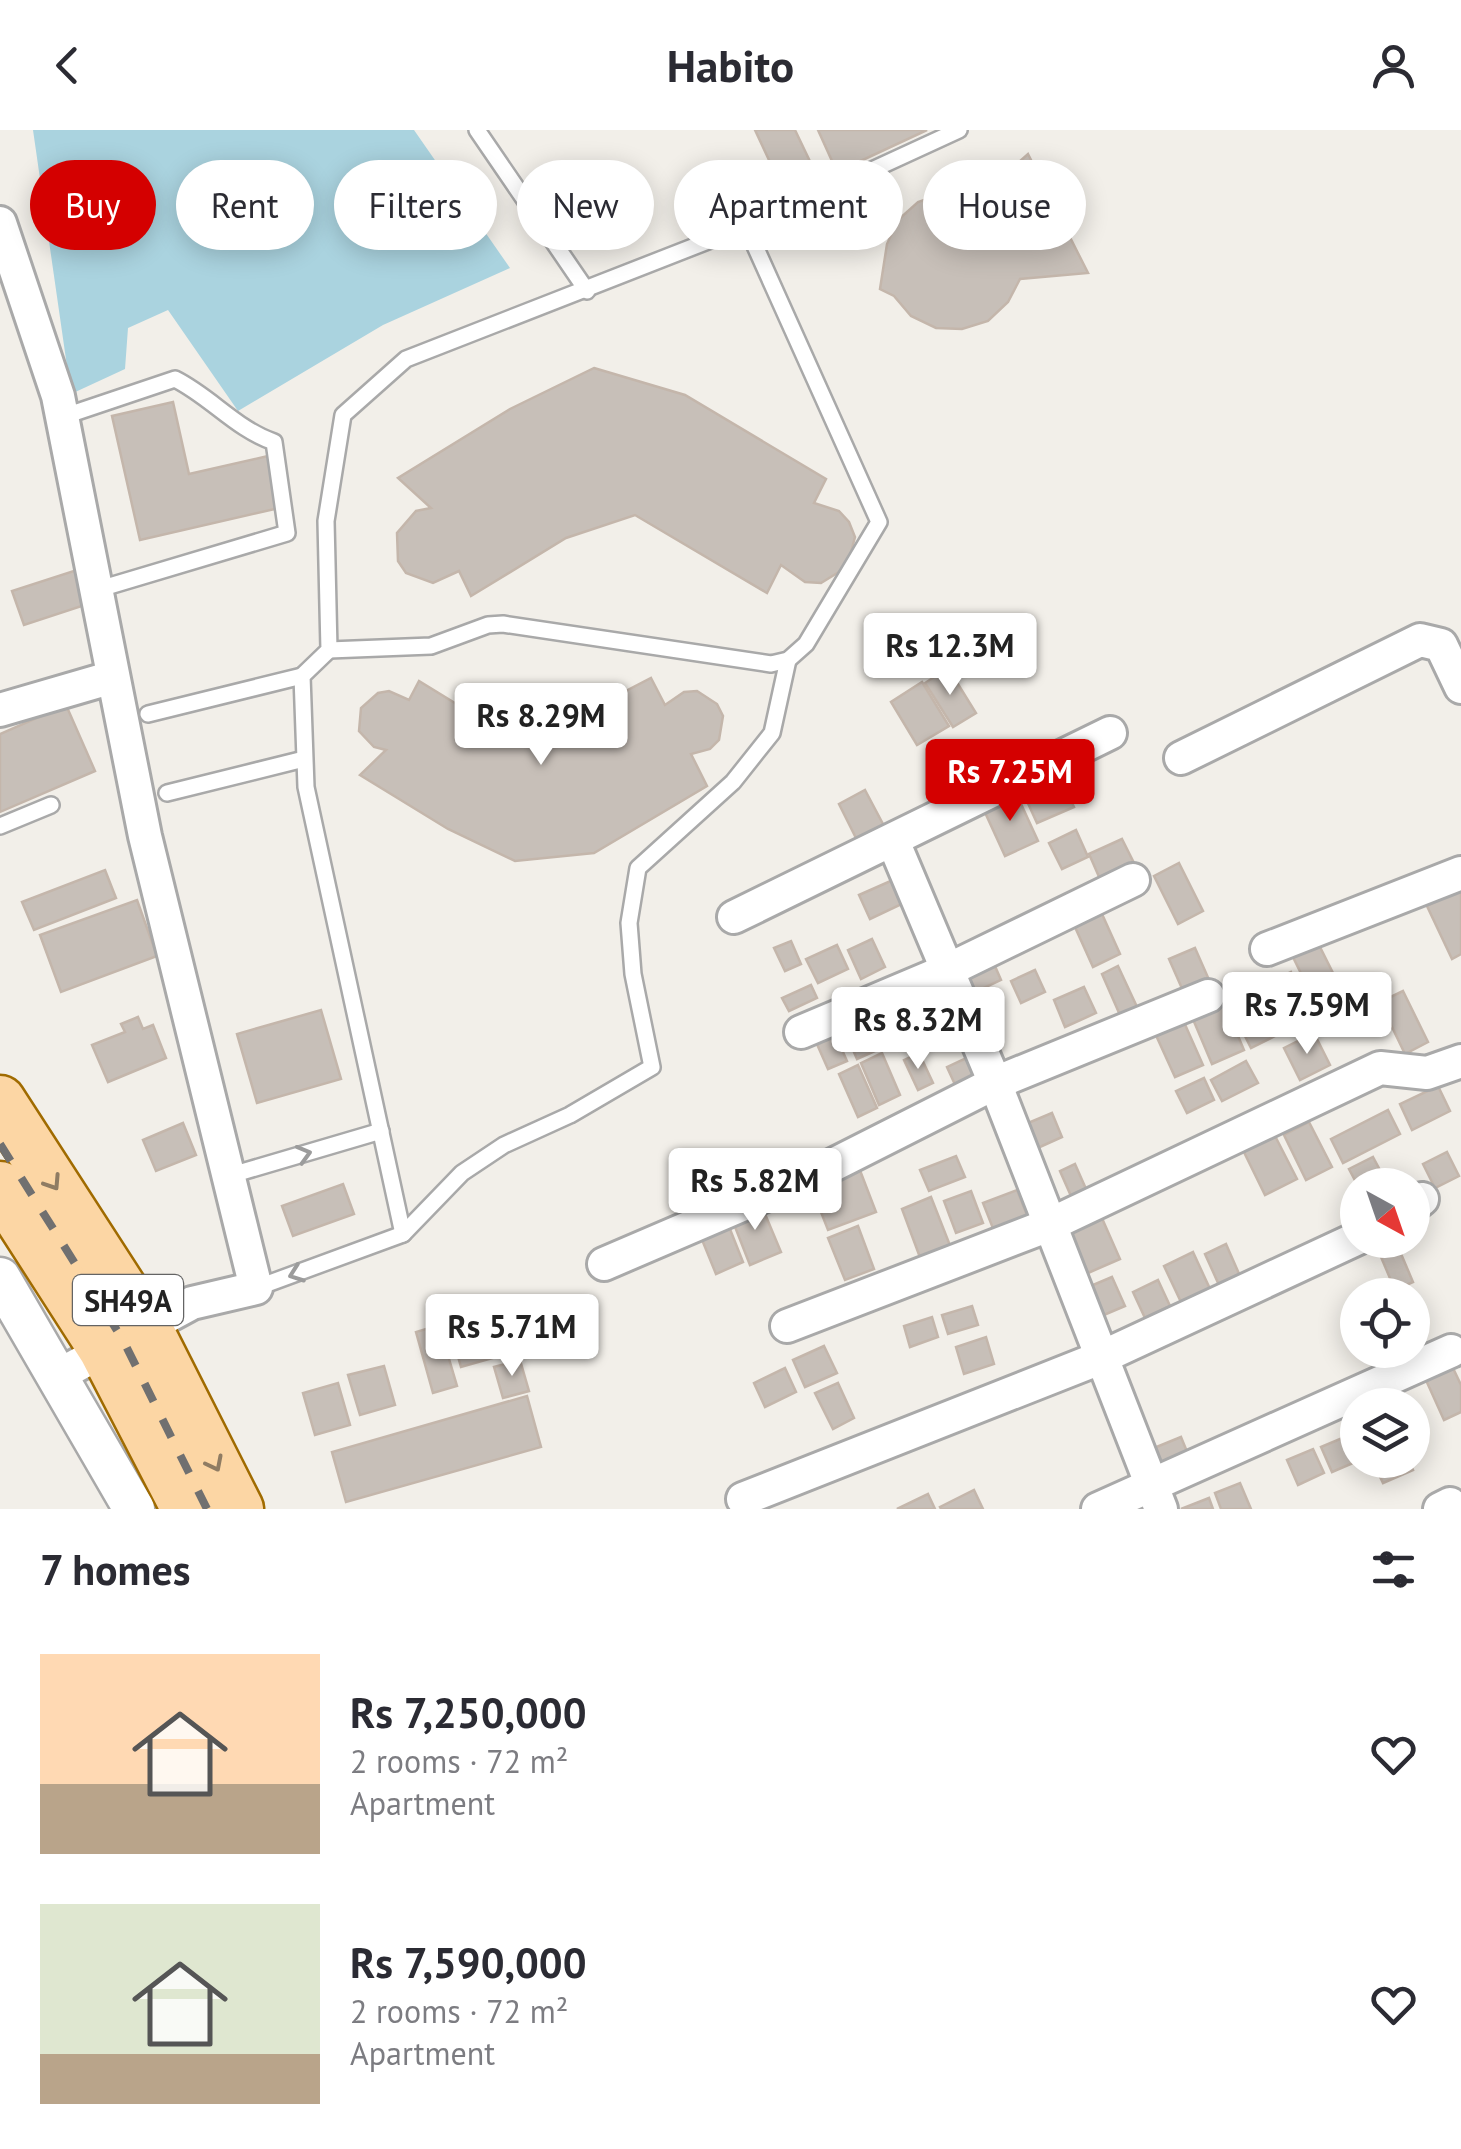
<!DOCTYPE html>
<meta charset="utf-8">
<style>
body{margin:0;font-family:"PT Sans",sans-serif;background:#f7f7f7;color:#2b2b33;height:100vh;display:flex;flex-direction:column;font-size:38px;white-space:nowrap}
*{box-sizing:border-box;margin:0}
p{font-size:32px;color:#7c7c81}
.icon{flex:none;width:55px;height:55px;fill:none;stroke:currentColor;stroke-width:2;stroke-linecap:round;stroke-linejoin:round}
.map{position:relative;height:1379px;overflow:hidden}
.drawer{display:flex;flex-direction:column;background:#fff;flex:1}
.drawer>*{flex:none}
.hud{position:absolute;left:30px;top:30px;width:1402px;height:90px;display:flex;gap:20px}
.needle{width:65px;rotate:140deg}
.buttons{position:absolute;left:1340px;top:1038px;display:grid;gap:20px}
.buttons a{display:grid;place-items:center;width:90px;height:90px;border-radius:50%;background:#fff;box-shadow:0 5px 25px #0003;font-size:50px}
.price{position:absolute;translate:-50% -85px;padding:0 22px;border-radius:10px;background:#fff;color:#222;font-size:32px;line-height:65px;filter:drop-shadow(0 2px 5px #0008)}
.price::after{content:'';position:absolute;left:50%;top:60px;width:30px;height:22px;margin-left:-15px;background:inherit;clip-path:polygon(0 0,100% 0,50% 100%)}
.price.current{background:#d40000;color:#fff}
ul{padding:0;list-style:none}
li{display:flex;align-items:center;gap:30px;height:250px;padding:0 40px}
li span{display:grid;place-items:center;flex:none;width:280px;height:200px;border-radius:0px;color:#555}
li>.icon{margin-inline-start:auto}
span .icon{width:120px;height:120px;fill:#fffc;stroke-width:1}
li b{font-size:42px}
h2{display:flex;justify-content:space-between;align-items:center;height:120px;padding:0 40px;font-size:42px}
.pill{padding:0 35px;border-radius:45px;background:#fff;box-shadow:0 5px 25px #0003;font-size:35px;line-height:90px}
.pill.current{background:#d40000;color:#fff}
header{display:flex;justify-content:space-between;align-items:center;height:130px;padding:0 40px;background:#fff;font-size:45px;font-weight:800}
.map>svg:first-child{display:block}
</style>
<header><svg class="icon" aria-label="back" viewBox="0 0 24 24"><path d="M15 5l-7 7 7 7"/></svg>Habito<svg class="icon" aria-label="person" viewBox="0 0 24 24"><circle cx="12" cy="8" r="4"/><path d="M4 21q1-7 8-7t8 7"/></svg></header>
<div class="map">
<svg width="1461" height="1379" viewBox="0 0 1461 1379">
<rect width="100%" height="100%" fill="#f2efe9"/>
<path fill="#aad3df" d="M 33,0 L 414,0 L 510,138 L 383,195 L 238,281 L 168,180 L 128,198 L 125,239 L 71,264 Z"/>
<g fill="#c7bfb8" stroke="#c4b6ab" stroke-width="2.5">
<path d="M 755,0 L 795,0 L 816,44 L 783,60 Z"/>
<path d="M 818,0 L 927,0 L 837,42 Z"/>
<path d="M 1028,24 L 1088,143 L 1020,149 L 1008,172 L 988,191 L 962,199 L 936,198 L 911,186 L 894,166 L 880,159 L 887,114 L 898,90 L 918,72 L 944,63 L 979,68 Z"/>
<path d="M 594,238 L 685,265 L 826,349 L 814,373 L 839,381 L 849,392 L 855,407 L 847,437 L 821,453 L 805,452 L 781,435 L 767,463 L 635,385 L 566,408 L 471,466 L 459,441 L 433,453 L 406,443 L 398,431 L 397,403 L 416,381 L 431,378 L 398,348 L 510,279 Z"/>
<path d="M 173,272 L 189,344 L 268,326 L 279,378 L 140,410 L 112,286 Z"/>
<path d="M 83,438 L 94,472 L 24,495 L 12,461 Z"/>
<path d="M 948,538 L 976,583 L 953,597 L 925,553 Z"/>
<path d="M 651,548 L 665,575 L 684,562 L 697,561 L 717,574 L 723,586 L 719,610 L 710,619 L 691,624 L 707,656 L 594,723 L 515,731 L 448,699 L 360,645 L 386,620 L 374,617 L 359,601 L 361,578 L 378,563 L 389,561 L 409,570 L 419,551 L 494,597 L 543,604 Z"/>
<path d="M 922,552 L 949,596 L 917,615 L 891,572 Z"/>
<path d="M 66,575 L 95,641 L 0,682 L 0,604 Z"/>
<path d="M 1063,653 L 1074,677 L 1037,693 L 1026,669 Z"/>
<path d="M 865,660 L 884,696 L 857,710 L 839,674 Z"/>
<path d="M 1016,663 L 1038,711 L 1005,726 L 983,678 Z"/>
<path d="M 1076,700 L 1088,727 L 1062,739 L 1049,713 Z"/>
<path d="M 1122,709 L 1134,733 L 1100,749 L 1089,724 Z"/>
<path d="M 1179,733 L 1203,781 L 1178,794 L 1154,746 Z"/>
<path d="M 105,740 L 116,768 L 34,800 L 22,772 Z"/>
<path d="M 893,750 L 904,773 L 870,789 L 859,765 Z"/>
<path d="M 1461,759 L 1461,824 L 1452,829 L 1427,776 Z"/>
<path d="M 137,770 L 157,826 L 61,862 L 40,805 Z"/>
<path d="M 1102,784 L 1120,824 L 1093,837 L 1075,797 Z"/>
<path d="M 872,809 L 885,837 L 861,849 L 848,820 Z"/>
<path d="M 791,811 L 801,834 L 785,841 L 774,818 Z"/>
<path d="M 1318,813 L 1346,869 L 1320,882 L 1292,825 Z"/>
<path d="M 837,815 L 848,839 L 818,853 L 806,829 Z"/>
<path d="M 1195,818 L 1210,852 L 1184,863 L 1169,829 Z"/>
<path d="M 991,827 L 1001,850 L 973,863 L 962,840 Z"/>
<path d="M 1118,836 L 1137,877 L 1120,885 L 1102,844 Z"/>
<path d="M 1035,840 L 1045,862 L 1021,873 L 1011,851 Z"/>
<path d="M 1291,842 L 1313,884 L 1284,898 L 1263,856 Z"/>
<path d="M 811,855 L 817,868 L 789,881 L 782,868 Z"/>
<path d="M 930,856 L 949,897 L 930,905 L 932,911 L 921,916 L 896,871 Z"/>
<path d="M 1084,857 L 1096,883 L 1065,897 L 1054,870 Z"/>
<path d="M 1255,859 L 1277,905 L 1251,918 L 1228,872 Z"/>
<path d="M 1403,861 L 1428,912 L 1405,924 L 1380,872 Z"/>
<path d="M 1224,873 L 1244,920 L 1212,934 L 1192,887 Z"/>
<path d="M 321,880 L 341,949 L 257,973 L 237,904 Z"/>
<path d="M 138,887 L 143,899 L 153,895 L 166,928 L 108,952 L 92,915 L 125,902 L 121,894 Z"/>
<path d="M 863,888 L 877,920 L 857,929 L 843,897 Z"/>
<path d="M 1183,890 L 1203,935 L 1175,947 L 1155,903 Z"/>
<path d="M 1314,903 L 1330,935 L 1300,950 L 1284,918 Z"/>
<path d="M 835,904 L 847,931 L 828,939 L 816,912 Z"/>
<path d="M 882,923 L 900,965 L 879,975 L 861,933 Z"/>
<path d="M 919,923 L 933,953 L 918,960 L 904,930 Z"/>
<path d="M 975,924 L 986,948 L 958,961 L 947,937 Z"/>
<path d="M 1246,931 L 1258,953 L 1222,971 L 1211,950 Z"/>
<path d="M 858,935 L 877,978 L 858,987 L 839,944 Z"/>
<path d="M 1204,948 L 1214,970 L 1187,983 L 1176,961 Z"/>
<path d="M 1438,956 L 1450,981 L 1412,1000 L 1400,974 Z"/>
<path d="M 1388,980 L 1400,1004 L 1343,1033 L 1331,1009 Z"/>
<path d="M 1052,983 L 1062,1007 L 1031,1021 L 1021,996 Z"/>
<path d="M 1309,992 L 1332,1037 L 1306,1050 L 1284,1005 Z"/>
<path d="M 183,993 L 196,1025 L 156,1041 L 143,1010 Z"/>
<path d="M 1273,1002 L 1297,1049 L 1265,1065 L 1242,1018 Z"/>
<path d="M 1447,1022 L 1459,1046 L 1435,1058 L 1423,1034 Z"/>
<path d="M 956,1026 L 965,1047 L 929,1061 L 920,1040 Z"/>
<path d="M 1373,1027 L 1388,1055 L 1358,1056 L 1349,1039 Z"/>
<path d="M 856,1030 L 876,1082 L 828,1100 L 808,1049 Z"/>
<path d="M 1075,1034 L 1086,1059 L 1071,1066 L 1060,1041 Z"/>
<path d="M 343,1054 L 354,1084 L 293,1106 L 282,1076 Z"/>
<path d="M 1017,1060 L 1030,1093 L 996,1106 L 983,1073 Z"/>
<path d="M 971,1061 L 983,1093 L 956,1103 L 944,1071 Z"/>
<path d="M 931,1067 L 951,1118 L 921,1130 L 902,1079 Z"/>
<path d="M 760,1072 L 781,1122 L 750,1135 L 730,1084 Z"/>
<path d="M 724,1084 L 743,1132 L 716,1144 L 696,1095 Z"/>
<path d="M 1101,1086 L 1120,1129 L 1088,1143 L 1077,1118 L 1066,1123 L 1058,1105 Z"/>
<path d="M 858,1096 L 874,1139 L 845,1150 L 828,1108 Z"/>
<path d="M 1396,1112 L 1413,1152 L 1395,1160 L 1378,1120 Z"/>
<path d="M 1226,1114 L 1240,1146 L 1219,1155 L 1205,1124 Z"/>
<path d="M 1193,1122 L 1210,1159 L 1181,1172 L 1164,1136 Z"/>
<path d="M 1112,1147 L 1125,1176 L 1099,1187 L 1086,1158 Z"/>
<path d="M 1158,1150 L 1170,1176 L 1145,1188 L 1133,1162 Z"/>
<path d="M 494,1175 L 507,1224 L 461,1237 L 447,1188 Z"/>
<path d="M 972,1176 L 978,1195 L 948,1204 L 942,1185 Z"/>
<path d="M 932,1187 L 938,1207 L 910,1217 L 904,1196 Z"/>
<path d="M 439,1195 L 457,1256 L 433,1263 L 416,1202 Z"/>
<path d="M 986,1207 L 994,1234 L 964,1244 L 956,1217 Z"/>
<path d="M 824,1216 L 837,1243 L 805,1257 L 793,1230 Z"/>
<path d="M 520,1230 L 529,1261 L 503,1268 L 494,1237 Z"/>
<path d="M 384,1236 L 395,1275 L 360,1285 L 348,1245 Z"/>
<path d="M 1452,1236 L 1461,1255 L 1461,1282 L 1444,1290 L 1425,1248 Z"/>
<path d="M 785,1238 L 796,1262 L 765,1277 L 754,1253 Z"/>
<path d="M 338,1253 L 350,1295 L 315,1305 L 303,1263 Z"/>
<path d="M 838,1253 L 854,1288 L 833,1299 L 815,1263 Z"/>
<path d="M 527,1266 L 541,1317 L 346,1372 L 332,1322 Z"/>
<path d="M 1352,1304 L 1360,1330 L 1332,1342 L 1321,1317 Z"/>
<path d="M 1181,1307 L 1190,1329 L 1162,1339 L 1154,1318 Z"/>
<path d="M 1313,1319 L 1324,1343 L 1298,1355 L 1287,1330 Z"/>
<path d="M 1372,1330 L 1409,1330 L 1413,1340 L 1383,1353 Z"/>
<path d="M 1240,1353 L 1251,1379 L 1221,1379 L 1215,1363 Z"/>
<path d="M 974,1360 L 983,1379 L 941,1379 L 940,1377 Z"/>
<path d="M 928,1364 L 935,1379 L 897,1379 Z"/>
<path d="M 1209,1368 L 1213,1379 L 1181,1379 Z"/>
</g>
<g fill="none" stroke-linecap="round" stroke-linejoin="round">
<g stroke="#a9a9a9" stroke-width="20">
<g id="service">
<path d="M 477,0 L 587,161"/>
<path d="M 62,287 L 175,249 C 211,267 236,299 274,312 L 287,403 L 96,460"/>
<path d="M 329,520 L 431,516 L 488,495 L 503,494 L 771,534 L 788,530 L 806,514 L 879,392 L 746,96"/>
<path d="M 148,584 L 302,546"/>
<path d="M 167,663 L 304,629"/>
<path d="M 0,696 L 51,675"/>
<path d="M 228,1046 L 381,1001"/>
<path d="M 403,1104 L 306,657 L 302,546 L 329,520 L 326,391 L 343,285 L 406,229 L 772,86 L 959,0"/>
<path d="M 256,1158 L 403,1104 L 462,1043 L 504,1015 L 570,985 L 652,937 L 633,844 L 629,793 L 638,738 L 733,652 L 772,603 L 788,530"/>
</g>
</g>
<g stroke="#a9a9a9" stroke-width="38">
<g id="minor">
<path d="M 0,93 L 58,266 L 145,706 L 256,1158 L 192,1173 L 57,1246"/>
<path d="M 0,580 L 113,547"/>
<path d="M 1181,628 L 1420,510 L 1441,515 L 1461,557"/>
<path d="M 893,711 L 995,953 L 1161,1379"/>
<path d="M 734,787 L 1110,603"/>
<path d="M 1267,819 L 1461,743"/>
<path d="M 801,902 L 948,840 L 1133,750"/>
<path d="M 1412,1077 L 1422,1069"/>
<path d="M 604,1134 L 821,1041 L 995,953 L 1208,866"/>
<path d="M 787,1196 L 1049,1095 L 1380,938 L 1427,943 L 1461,931"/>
<path d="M 743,1369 L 1100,1228 L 1358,1108"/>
<path d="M 1098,1379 L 1451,1221"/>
<path d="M 1440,1379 L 1450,1374"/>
</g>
</g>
<g stroke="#a9a9a9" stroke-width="45">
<path id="tertiary" d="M 0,1148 L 134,1379"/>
</g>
<g stroke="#a06b00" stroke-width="55">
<g id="primary">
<path d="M 0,971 L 146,1197 L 238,1379"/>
<path d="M 0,1057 L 104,1219 L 187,1379"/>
</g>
</g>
<use href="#service" stroke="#fff" stroke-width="15"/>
<use href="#minor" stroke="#fff" stroke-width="32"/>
<use href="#tertiary" stroke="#fff" stroke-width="40"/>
<use href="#primary" stroke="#fcd6a4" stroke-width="50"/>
<path stroke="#707070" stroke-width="8" stroke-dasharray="20 20" stroke-linecap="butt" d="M 0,1014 L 123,1210 L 207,1379"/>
</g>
<defs><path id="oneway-chevron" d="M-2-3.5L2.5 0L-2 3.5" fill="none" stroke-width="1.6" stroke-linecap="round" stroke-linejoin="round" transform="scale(2.5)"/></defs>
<g stroke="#9c9c9c">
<use href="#oneway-chevron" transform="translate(304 1024) rotate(-16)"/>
<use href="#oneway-chevron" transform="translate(296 1144) rotate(160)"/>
</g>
<g stroke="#8f7c63">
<use href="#oneway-chevron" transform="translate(53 1053) rotate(57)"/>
<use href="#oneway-chevron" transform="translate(215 1334) rotate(63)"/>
</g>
<g text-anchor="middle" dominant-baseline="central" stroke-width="9" stroke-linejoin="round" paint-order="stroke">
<rect fill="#fff" stroke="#646464" stroke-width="2.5" x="73" y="1145" width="110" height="50" rx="8"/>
<g font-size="30" font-weight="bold" fill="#222">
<text x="128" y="1170">SH49A</text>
</g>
</g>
</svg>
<div class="buttons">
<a><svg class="needle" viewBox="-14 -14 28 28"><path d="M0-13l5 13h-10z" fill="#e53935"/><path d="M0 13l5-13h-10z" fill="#7c7c81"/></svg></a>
<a><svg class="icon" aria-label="locate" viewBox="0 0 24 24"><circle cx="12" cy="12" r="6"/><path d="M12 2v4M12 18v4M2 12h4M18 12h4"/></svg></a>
<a><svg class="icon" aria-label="layers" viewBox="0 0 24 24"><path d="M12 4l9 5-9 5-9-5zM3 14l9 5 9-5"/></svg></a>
</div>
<b class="price" style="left:950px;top:568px">Rs 12.3M</b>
<b class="price" style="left:541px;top:638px">Rs 8.29M</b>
<b class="price current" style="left:1010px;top:694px">Rs 7.25M</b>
<b class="price" style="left:1307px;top:927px">Rs 7.59M</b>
<b class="price" style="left:918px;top:942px">Rs 8.32M</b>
<b class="price" style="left:755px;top:1103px">Rs 5.82M</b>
<b class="price" style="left:512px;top:1249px">Rs 5.71M</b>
<div class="hud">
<a class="pill current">Buy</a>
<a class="pill">Rent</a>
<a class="pill">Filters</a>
<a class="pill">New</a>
<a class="pill">Apartment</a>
<a class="pill">House</a>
</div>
</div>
<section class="drawer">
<h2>7 homes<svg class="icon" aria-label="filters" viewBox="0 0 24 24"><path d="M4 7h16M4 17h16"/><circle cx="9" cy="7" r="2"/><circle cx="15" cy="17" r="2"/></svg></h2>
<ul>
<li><span style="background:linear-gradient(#ffd9b3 65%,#b9a48a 0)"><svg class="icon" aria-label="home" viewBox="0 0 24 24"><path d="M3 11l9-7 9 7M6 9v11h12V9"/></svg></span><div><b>Rs 7,250,000</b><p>2 rooms · 72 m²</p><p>Apartment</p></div><svg class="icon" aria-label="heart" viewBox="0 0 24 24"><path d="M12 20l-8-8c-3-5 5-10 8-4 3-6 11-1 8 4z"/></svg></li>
<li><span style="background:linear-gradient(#dfe7d0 75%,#b9a48a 0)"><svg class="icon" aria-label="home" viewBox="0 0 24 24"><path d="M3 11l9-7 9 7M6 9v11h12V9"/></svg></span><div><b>Rs 7,590,000</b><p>2 rooms · 72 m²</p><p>Apartment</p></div><svg class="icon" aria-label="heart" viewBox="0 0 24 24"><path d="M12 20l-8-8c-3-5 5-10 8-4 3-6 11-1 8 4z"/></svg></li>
</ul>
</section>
